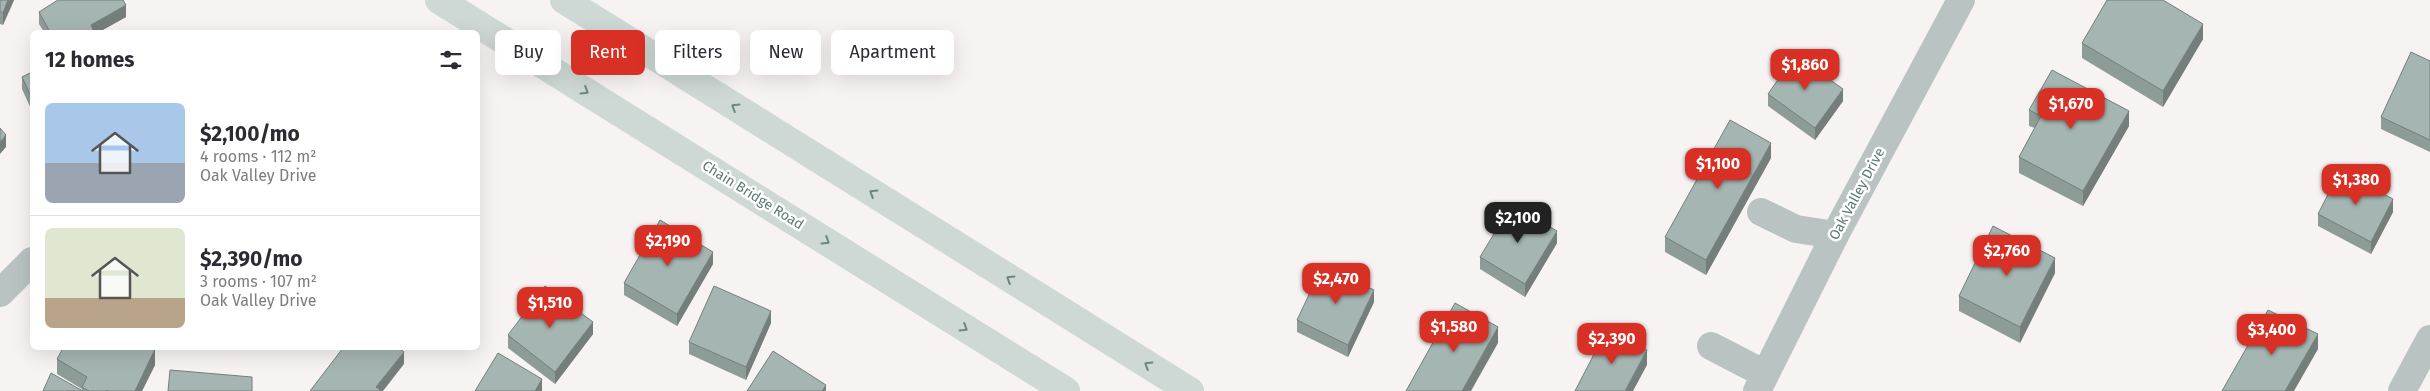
<!DOCTYPE html>
<meta charset="utf-8">
<style>
body{margin:0;font-family:"Fira Sans",sans-serif;background:#f2f2f3;color:#2b2b33;height:100vh;display:flex;flex-direction:column;font-size:19px;white-space:nowrap}
*{box-sizing:border-box;margin:0}
p{font-size:16px;color:#7c7c81}
.icon{flex:none;width:28px;height:28px;fill:none;stroke:currentColor;stroke-width:2;stroke-linecap:round;stroke-linejoin:round}
.map{position:relative;flex:1;overflow:hidden}
.side{position:absolute;left:30px;top:30px;width:450px;height:320px;display:flex;flex-direction:column;background:#fff;border-radius:8px;box-shadow:0 5px 20px #0002}
.side>*{flex:none}
.guide{position:absolute;left:495px;top:30px;width:475px;height:45px;display:flex;gap:10px}
.price{position:absolute;translate:-50% -42px;padding:0 11px;border-radius:10px;background:#d93025;color:#fff;font-size:16px;line-height:32px;filter:drop-shadow(0 1px 2px #0008)}
.price::after{content:'';position:absolute;left:50%;top:30px;width:15px;height:11px;margin-left:-8px;background:inherit;clip-path:polygon(0 0,100% 0,50% 100%)}
.price.selected{background:#222;color:#fff}
ul{padding:0;list-style:none}
li{display:flex;align-items:center;gap:15px;height:125px;padding:0 15px}
li+li{border-top:1px solid #e1e1e2}
li span{display:grid;place-items:center;flex:none;width:140px;height:100px;border-radius:8px;color:#555}
li>.icon{margin-inline-start:auto}
span .icon{width:60px;height:60px;fill:#fffc;stroke-width:1}
li b{font-size:21px}
h2{display:flex;justify-content:space-between;align-items:center;height:60px;padding:0 15px;font-size:21px}
.tag{padding:0 18px;border-radius:8px;background:#fff;box-shadow:0 5px 20px #0002;font-size:18px;line-height:45px}
.tag.selected{background:#d93025;color:#fff}
.map>svg:first-child{display:block}
</style>
<div class="map">
<svg width="2430" height="391" viewBox="0 0 2430 391">
<rect width="100%" height="100%" fill="#f6f3f2"/>
<g fill="none" stroke-linecap="round" stroke-linejoin="round">
<g stroke="#b9c3c1" stroke-width="28">
<path d="M 1761,212 L 1796,229 L 1835,235"/>
<path d="M 0,293 L 32,261"/>
<path d="M 1711,346 L 1765,374"/>
<path d="M 1757,391 L 1835,235 L 1961,0"/>
<path d="M 2402,391 L 2430,339"/>
</g>
<g stroke="#ced8d5" stroke-width="28">
<path d="M 439,0 L 1066,391"/>
<path d="M 564,0 L 1190,391"/>
</g>
</g>
<g fill="#8e9c98">
<path d="M 0,0 L 14,0 L 3,25 L 0,24 Z"/>
<path d="M 39,12 L 126,17 L 99,32 L 44,32 L 39,24 Z"/>
<path d="M 2203,39 L 2163,107 L 2082,58 L 2082,43 Z"/>
<path d="M 2430,61 L 2430,152 L 2381,129 L 2381,117 Z"/>
<path d="M 32,72 L 32,111 L 22,89 L 22,77 Z"/>
<path d="M 1768,94 L 1843,101 L 1815,140 L 1768,106 Z"/>
<path d="M 2029,110 L 2129,126 L 2083,206 L 2019,173 L 2019,157 L 2035,128 L 2029,126 Z"/>
<path d="M 1771,158 L 1706,275 L 1665,252 L 1665,237 Z"/>
<path d="M 2393,212 L 2371,254 L 2318,226 L 2318,214 Z"/>
<path d="M 1557,243 L 1525,297 L 1480,269 L 1480,257 Z"/>
<path d="M 713,264 L 677,326 L 624,295 L 624,283 Z"/>
<path d="M 2055,273 L 2020,343 L 1959,311 L 1959,296 Z"/>
<path d="M 1374,302 L 1348,357 L 1297,332 L 1297,320 Z"/>
<path d="M 771,323 L 746,380 L 689,354 L 689,342 Z"/>
<path d="M 593,334 L 555,384 L 508,348 L 508,335 Z"/>
<path d="M 57,359 L 155,365 L 142,391 L 43,391 L 82,390 L 82,389 L 57,374 Z"/>
</g>
<g fill="#747f7c">
<path d="M 8,0 L 14,0 L 3,25 L 3,13 Z"/>
<path d="M 126,5 L 126,17 L 99,32 L 91,32 L 91,25 Z"/>
<path d="M 2203,24 L 2203,39 L 2163,107 L 2163,91 Z"/>
<path d="M 1843,89 L 1843,101 L 1815,140 L 1815,128 Z"/>
<path d="M 2129,111 L 2129,126 L 2083,206 L 2083,191 Z"/>
<path d="M 6,135 L 6,147 L 0,154 L 0,142 Z"/>
<path d="M 1771,143 L 1771,158 L 1706,275 L 1706,260 Z"/>
<path d="M 2393,199 L 2393,212 L 2371,254 L 2371,242 Z"/>
<path d="M 1557,231 L 1557,243 L 1525,297 L 1525,284 Z"/>
<path d="M 713,252 L 713,264 L 677,326 L 677,314 Z"/>
<path d="M 2055,258 L 2055,273 L 2020,343 L 2020,327 Z"/>
<path d="M 1374,290 L 1374,302 L 1348,357 L 1348,345 Z"/>
<path d="M 771,311 L 771,323 L 746,380 L 746,367 Z"/>
<path d="M 593,322 L 593,334 L 555,384 L 555,372 Z"/>
<path d="M 1498,327 L 1498,343 L 1471,391 L 1462,391 Z"/>
<path d="M 2318,334 L 2318,349 L 2294,391 L 2285,391 Z"/>
<path d="M 155,349 L 155,365 L 142,391 L 135,391 Z"/>
<path d="M 1647,350 L 1647,365 L 1633,391 L 1625,391 Z"/>
<path d="M 404,352 L 404,364 L 383,391 L 376,391 L 376,387 Z"/>
<path d="M 542,379 L 542,391 L 535,391 Z"/>
<path d="M 826,385 L 826,391 L 822,391 Z"/>
</g>
<g fill="#a5b5b1" stroke="#747f7c">
<path d="M 0,0 L 8,0 L 3,13 L 0,11 Z"/>
<path d="M 58,0 L 123,0 L 126,5 L 91,25 L 94,32 L 50,32 L 39,12 Z"/>
<path d="M 2107,0 L 2163,0 L 2203,24 L 2163,91 L 2082,43 Z"/>
<path d="M 2411,52 L 2430,61 L 2430,140 L 2381,117 Z"/>
<path d="M 1795,55 L 1843,89 L 1815,128 L 1768,94 Z"/>
<path d="M 2052,70 L 2129,111 L 2083,191 L 2019,157 L 2041,116 L 2029,110 Z"/>
<path d="M 32,72 L 32,99 L 22,77 Z"/>
<path d="M 1730,120 L 1771,143 L 1706,260 L 1665,237 Z"/>
<path d="M 0,128 L 6,135 L 0,142 Z"/>
<path d="M 2340,171 L 2393,199 L 2371,242 L 2318,214 Z"/>
<path d="M 1512,204 L 1557,231 L 1525,284 L 1480,257 Z"/>
<path d="M 660,220 L 713,252 L 677,314 L 624,283 Z"/>
<path d="M 1993,226 L 2055,258 L 2020,327 L 1959,296 Z"/>
<path d="M 1323,265 L 1374,290 L 1348,345 L 1297,320 Z"/>
<path d="M 545,286 L 593,322 L 555,372 L 508,335 Z"/>
<path d="M 714,286 L 771,311 L 746,367 L 689,342 Z"/>
<path d="M 1455,303 L 1498,327 L 1462,391 L 1406,391 Z"/>
<path d="M 2268,310 L 2318,334 L 2285,391 L 2222,391 Z"/>
<path d="M 1607,329 L 1647,350 L 1625,391 L 1575,391 Z"/>
<path d="M 63,348 L 151,348 L 155,349 L 135,391 L 108,391 L 107,390 L 107,391 L 89,391 L 82,387 L 87,377 L 57,359 Z"/>
<path d="M 343,348 L 399,348 L 404,352 L 376,387 L 381,391 L 310,391 Z"/>
<path d="M 773,351 L 826,385 L 822,391 L 747,391 Z"/>
<path d="M 498,353 L 542,379 L 535,391 L 475,391 Z"/>
<path d="M 170,370 L 252,377 L 252,391 L 168,391 Z"/>
<path d="M 51,373 L 83,391 L 43,391 Z"/>
</g>
<defs><path id="oneway-chevron" d="M-2-3.5L2.5 0L-2 3.5" fill="none" stroke-width="1.6" stroke-linecap="round" stroke-linejoin="round" transform="scale(1.25)"/></defs>
<g stroke="#6c8782">
<use href="#oneway-chevron" transform="translate(585 91) rotate(32)"/>
<use href="#oneway-chevron" transform="translate(735 107) rotate(-148)"/>
<use href="#oneway-chevron" transform="translate(873 193) rotate(-148)"/>
<use href="#oneway-chevron" transform="translate(826 241) rotate(32)"/>
<use href="#oneway-chevron" transform="translate(1010 279) rotate(-148)"/>
<use href="#oneway-chevron" transform="translate(964 328) rotate(32)"/>
<use href="#oneway-chevron" transform="translate(1148 365) rotate(-148)"/>
</g>
<g text-anchor="middle" dominant-baseline="central" stroke-width="5" stroke-linejoin="round" paint-order="stroke">
<g font-size="14" fill="#5b7973" stroke="#fff">
<text transform="translate(1857 194) rotate(-62)">Oak Valley Drive</text>
<text transform="translate(753 195) rotate(32)">Chain Bridge Road</text>
</g>
</g>
</svg>
<b class="price" style="left:1805px;top:91px">$1,860</b>
<b class="price" style="left:2071px;top:130px">$1,670</b>
<b class="price" style="left:1718px;top:190px">$1,100</b>
<b class="price" style="left:2356px;top:206px">$1,380</b>
<b class="price selected" style="left:1518px;top:244px">$2,100</b>
<b class="price" style="left:668px;top:267px">$2,190</b>
<b class="price" style="left:2007px;top:277px">$2,760</b>
<b class="price" style="left:1336px;top:305px">$2,470</b>
<b class="price" style="left:550px;top:329px">$1,510</b>
<b class="price" style="left:1454px;top:353px">$1,580</b>
<b class="price" style="left:2272px;top:356px">$3,400</b>
<b class="price" style="left:1612px;top:365px">$2,390</b>
<div class="guide">
<a class="tag">Buy</a>
<a class="tag selected">Rent</a>
<a class="tag">Filters</a>
<a class="tag">New</a>
<a class="tag">Apartment</a>
</div>
<section class="side">
<h2>12 homes<svg class="icon" aria-label="filters" viewBox="0 0 24 24"><path d="M4 7h16M4 17h16"/><circle cx="9" cy="7" r="2"/><circle cx="15" cy="17" r="2"/></svg></h2>
<ul>
<li><span style="background:linear-gradient(#a9c7e8 60%,#9aa5b1 0)"><svg class="icon" aria-label="home" viewBox="0 0 24 24"><path d="M3 11l9-7 9 7M6 9v11h12V9"/></svg></span><div><b>$2,100/mo</b><p>4 rooms · 112 m²</p><p>Oak Valley Drive</p></div></li>
<li><span style="background:linear-gradient(#dfe7d0 70%,#b9a48a 0)"><svg class="icon" aria-label="home" viewBox="0 0 24 24"><path d="M3 11l9-7 9 7M6 9v11h12V9"/></svg></span><div><b>$2,390/mo</b><p>3 rooms · 107 m²</p><p>Oak Valley Drive</p></div></li>
</ul>
</section>
</div>
